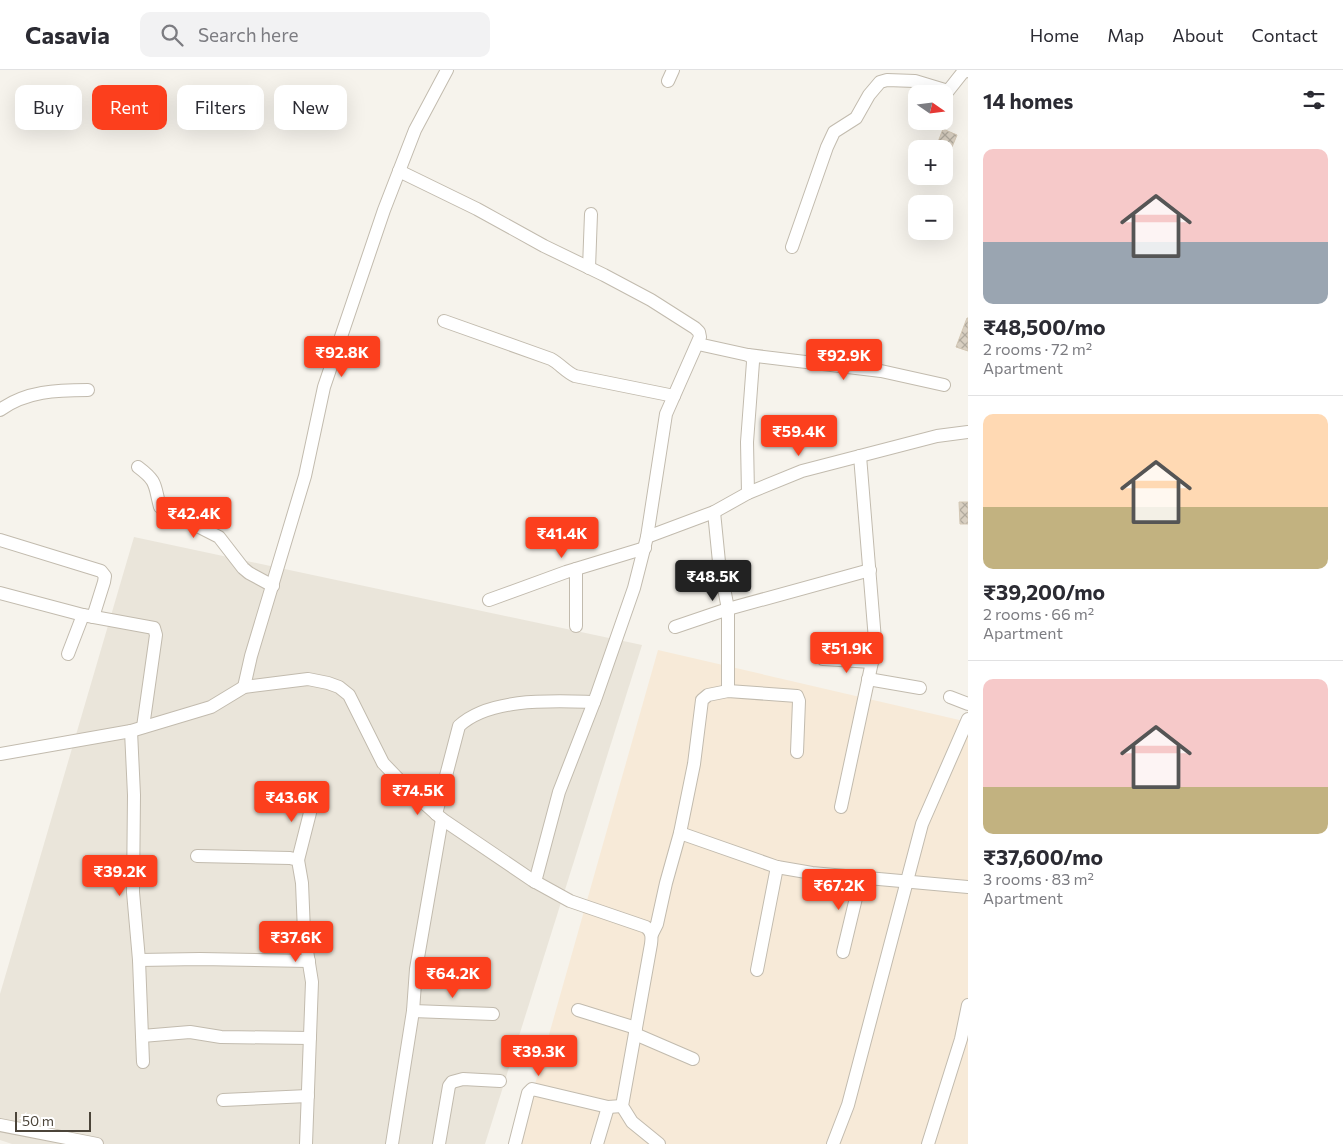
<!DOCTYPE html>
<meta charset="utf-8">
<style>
body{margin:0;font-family:Commissioner,sans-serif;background:#f2f2f3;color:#2b2b33;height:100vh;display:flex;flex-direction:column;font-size:19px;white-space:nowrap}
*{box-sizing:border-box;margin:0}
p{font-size:16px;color:#7c7c81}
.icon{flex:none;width:28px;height:28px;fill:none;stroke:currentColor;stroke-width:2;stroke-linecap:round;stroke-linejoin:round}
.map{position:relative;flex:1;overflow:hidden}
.details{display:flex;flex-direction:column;background:#fff;width:375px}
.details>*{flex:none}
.hud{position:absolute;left:15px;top:15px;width:475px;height:45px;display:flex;gap:10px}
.needle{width:32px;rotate:104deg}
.fabs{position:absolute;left:908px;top:15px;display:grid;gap:10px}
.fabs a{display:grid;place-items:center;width:45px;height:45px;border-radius:10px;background:#fff;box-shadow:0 5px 20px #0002;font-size:25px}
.scale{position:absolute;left:15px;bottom:12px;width:76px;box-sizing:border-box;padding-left:5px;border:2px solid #4b4439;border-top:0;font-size:14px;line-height:18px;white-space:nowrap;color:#4b4439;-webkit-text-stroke:4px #fff;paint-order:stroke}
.price{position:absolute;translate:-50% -42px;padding:0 11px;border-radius:5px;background:#fc3f1d;color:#fff;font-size:16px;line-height:32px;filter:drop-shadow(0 1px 2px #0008)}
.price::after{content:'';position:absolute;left:50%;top:30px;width:15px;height:11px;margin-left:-8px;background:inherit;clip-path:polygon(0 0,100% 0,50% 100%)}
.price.current{background:#222;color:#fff}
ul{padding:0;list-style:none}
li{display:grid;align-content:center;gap:10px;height:265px;padding:0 15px}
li+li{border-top:1px solid #e1e1e2}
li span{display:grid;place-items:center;height:155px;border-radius:10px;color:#555}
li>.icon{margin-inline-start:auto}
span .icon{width:90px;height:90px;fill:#fffc;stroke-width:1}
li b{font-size:21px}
h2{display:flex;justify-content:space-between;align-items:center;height:60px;padding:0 15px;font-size:21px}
.chip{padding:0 18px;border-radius:10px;background:#fff;box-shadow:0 5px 20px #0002;font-size:18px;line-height:45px}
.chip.current{background:#fc3f1d;color:#fff}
header{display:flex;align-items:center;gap:30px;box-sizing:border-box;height:70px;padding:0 25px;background:#fff;border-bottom:1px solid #e1e1e2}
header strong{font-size:24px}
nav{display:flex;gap:28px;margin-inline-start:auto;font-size:18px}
.search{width:350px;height:45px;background:#f2f2f3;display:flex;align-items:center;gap:12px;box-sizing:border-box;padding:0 18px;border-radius:10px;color:#7c7c81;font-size:19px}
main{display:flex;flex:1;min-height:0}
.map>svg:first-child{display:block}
</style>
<header>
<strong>Casavia</strong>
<div class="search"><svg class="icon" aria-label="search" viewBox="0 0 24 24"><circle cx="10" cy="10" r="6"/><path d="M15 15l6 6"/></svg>Search here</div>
<nav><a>Home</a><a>Map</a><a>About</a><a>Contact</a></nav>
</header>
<main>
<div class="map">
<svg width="968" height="1074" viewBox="0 0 968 1074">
<defs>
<pattern id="building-cross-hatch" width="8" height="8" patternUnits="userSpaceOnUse" patternTransform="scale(1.25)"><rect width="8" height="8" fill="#d8cfc1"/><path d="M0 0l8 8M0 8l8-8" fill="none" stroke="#b1aa9e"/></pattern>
</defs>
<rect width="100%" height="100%" fill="#f6f3ec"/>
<path fill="#eae5da" d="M 134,467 L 642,575 L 485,1074 L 12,1074 L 0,1070 L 0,924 Z"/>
<path fill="#f7ead8" d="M 658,580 L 968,652 L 968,1074 L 518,1074 Z"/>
<g fill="url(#building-cross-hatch)" stroke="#d3c7b4">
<path d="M 943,59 L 957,65 L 952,77 L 938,72 Z"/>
<path d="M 967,248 L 968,248 L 968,281 L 956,277 Z"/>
<path d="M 959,432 L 968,432 L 968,454 L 960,454 Z"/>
</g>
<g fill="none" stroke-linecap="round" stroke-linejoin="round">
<g stroke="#c2bbae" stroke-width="14">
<g id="minor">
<path d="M 668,11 L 673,0"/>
<path d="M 399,101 L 477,139 L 544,176 L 604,205 L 651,230 L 695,258 L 699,262 L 700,267 L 666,344 L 647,467 L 634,518 L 596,627 L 559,722 L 535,812"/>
<path d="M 792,177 L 827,77 L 834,62 L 856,48 L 869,25 L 880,12 L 887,10 L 915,11 L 948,21 L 963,2 L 968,1"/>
<path d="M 589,198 L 591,144"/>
<path d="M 444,251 L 551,289 C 560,294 566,302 575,306 L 674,326"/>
<path d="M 698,274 L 748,285 L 752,287 L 753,292 L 747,372 L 748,423"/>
<path d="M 748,285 L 881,301 L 944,315"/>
<path d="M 0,340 C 26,321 57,320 88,320"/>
<path d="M 138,397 C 158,412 154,415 160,437 L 219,467 L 243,498 L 249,503 L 273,516"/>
<path d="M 714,442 L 719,492 L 728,539 L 728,621"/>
<path d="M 647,467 L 714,442 L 748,423 L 802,401 L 937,366 L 968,362"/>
<path d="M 0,470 L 101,501 L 105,506 L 104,512 L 93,547"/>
<path d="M 0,523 L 83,545 L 154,558 L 156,565 L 143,657"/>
<path d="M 489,530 L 566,502 L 645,478"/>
<path d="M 576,556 L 576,499"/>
<path d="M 675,557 L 728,539 L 870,500"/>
<path d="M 68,584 L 83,545"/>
<path d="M 823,589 L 872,592"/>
<path d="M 868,609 L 920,618"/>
<path d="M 244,617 L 251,586 L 305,406 L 324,317 L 384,140 L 415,60 L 447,0"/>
<path d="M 950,627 L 968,634"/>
<path d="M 131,661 L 134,725 L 133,822 L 139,890 L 143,992"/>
<path d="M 0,684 L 131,661 L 211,637 L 244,617 L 308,609 L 328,613 L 339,617 L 349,625 L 383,693 L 407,718 L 442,749 L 532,810 L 570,831 L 646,857 C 652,862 652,867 651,874 L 622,1036 L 632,1052 L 659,1074"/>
<path d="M 841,737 L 872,592 L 875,570 L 860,386"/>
<path d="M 436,744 L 459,656 C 490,627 554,631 594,632"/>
<path d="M 680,763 L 777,797 L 812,803 L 968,817"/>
<path d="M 197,786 L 290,788 L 298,790 L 302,813 L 304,862 L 312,912 L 306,1074"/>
<path d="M 298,790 L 315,723"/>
<path d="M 652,864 L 657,854 L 666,813 L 680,763 L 694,694 L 702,630 L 708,625 L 728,621 L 797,626 L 799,631 L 797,682"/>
<path d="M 843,882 L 861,807"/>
<path d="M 139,890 L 200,889 L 309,891"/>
<path d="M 757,900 L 777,797"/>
<path d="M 578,940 L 636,958"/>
<path d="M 413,941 L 493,944"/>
<path d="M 635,964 L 693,989"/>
<path d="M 142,966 L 190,962 L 221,967 L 310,968"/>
<path d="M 223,1030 L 308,1026"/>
<path d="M 0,1055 L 97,1074"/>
<path d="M 392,1074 L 413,941 L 416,899 L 442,749"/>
<path d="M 439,1074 L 449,1016 L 452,1012 L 463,1009 L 500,1011"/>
<path d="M 515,1074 L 528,1023 L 532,1019 L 608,1037 L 622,1036"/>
<path d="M 597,1074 L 608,1037"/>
<path d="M 833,1074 L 848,1035 L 922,754 L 968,649"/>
<path d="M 928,1074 L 961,969 L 968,935"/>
</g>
</g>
<use href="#minor" stroke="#fff" stroke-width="12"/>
</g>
</svg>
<div class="fabs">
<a><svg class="needle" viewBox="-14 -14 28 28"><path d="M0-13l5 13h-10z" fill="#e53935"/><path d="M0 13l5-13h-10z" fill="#7c7c81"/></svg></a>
<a>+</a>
<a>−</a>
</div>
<div class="scale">50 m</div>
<b class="price" style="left:342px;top:308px">₹92.8K</b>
<b class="price" style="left:844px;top:311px">₹92.9K</b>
<b class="price" style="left:799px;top:387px">₹59.4K</b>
<b class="price" style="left:194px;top:469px">₹42.4K</b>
<b class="price" style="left:562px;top:489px">₹41.4K</b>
<b class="price current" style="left:713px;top:532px">₹48.5K</b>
<b class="price" style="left:847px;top:604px">₹51.9K</b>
<b class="price" style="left:418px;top:746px">₹74.5K</b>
<b class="price" style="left:292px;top:753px">₹43.6K</b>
<b class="price" style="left:120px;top:827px">₹39.2K</b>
<b class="price" style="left:839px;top:841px">₹67.2K</b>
<b class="price" style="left:296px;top:893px">₹37.6K</b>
<b class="price" style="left:453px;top:929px">₹64.2K</b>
<b class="price" style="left:539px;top:1007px">₹39.3K</b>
<div class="hud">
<a class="chip">Buy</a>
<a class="chip current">Rent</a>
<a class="chip">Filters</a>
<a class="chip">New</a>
</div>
</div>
<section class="details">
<h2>14 homes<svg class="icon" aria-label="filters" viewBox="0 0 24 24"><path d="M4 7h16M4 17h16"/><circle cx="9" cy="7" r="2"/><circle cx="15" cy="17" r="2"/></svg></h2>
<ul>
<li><span style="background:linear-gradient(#f6c9c9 60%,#9aa5b1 0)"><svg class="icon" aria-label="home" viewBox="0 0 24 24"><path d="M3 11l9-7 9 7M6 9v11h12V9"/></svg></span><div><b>₹48,500/mo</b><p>2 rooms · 72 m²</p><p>Apartment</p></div></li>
<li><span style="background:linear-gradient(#ffd9b3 60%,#c2b280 0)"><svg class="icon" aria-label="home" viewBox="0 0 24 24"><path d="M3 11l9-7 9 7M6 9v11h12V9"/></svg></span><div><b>₹39,200/mo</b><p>2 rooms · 66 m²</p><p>Apartment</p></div></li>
<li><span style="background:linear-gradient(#f6c9c9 70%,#c2b280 0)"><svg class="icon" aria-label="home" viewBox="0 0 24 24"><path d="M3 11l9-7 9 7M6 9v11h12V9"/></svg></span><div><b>₹37,600/mo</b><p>3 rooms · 83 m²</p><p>Apartment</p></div></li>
</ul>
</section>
</main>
